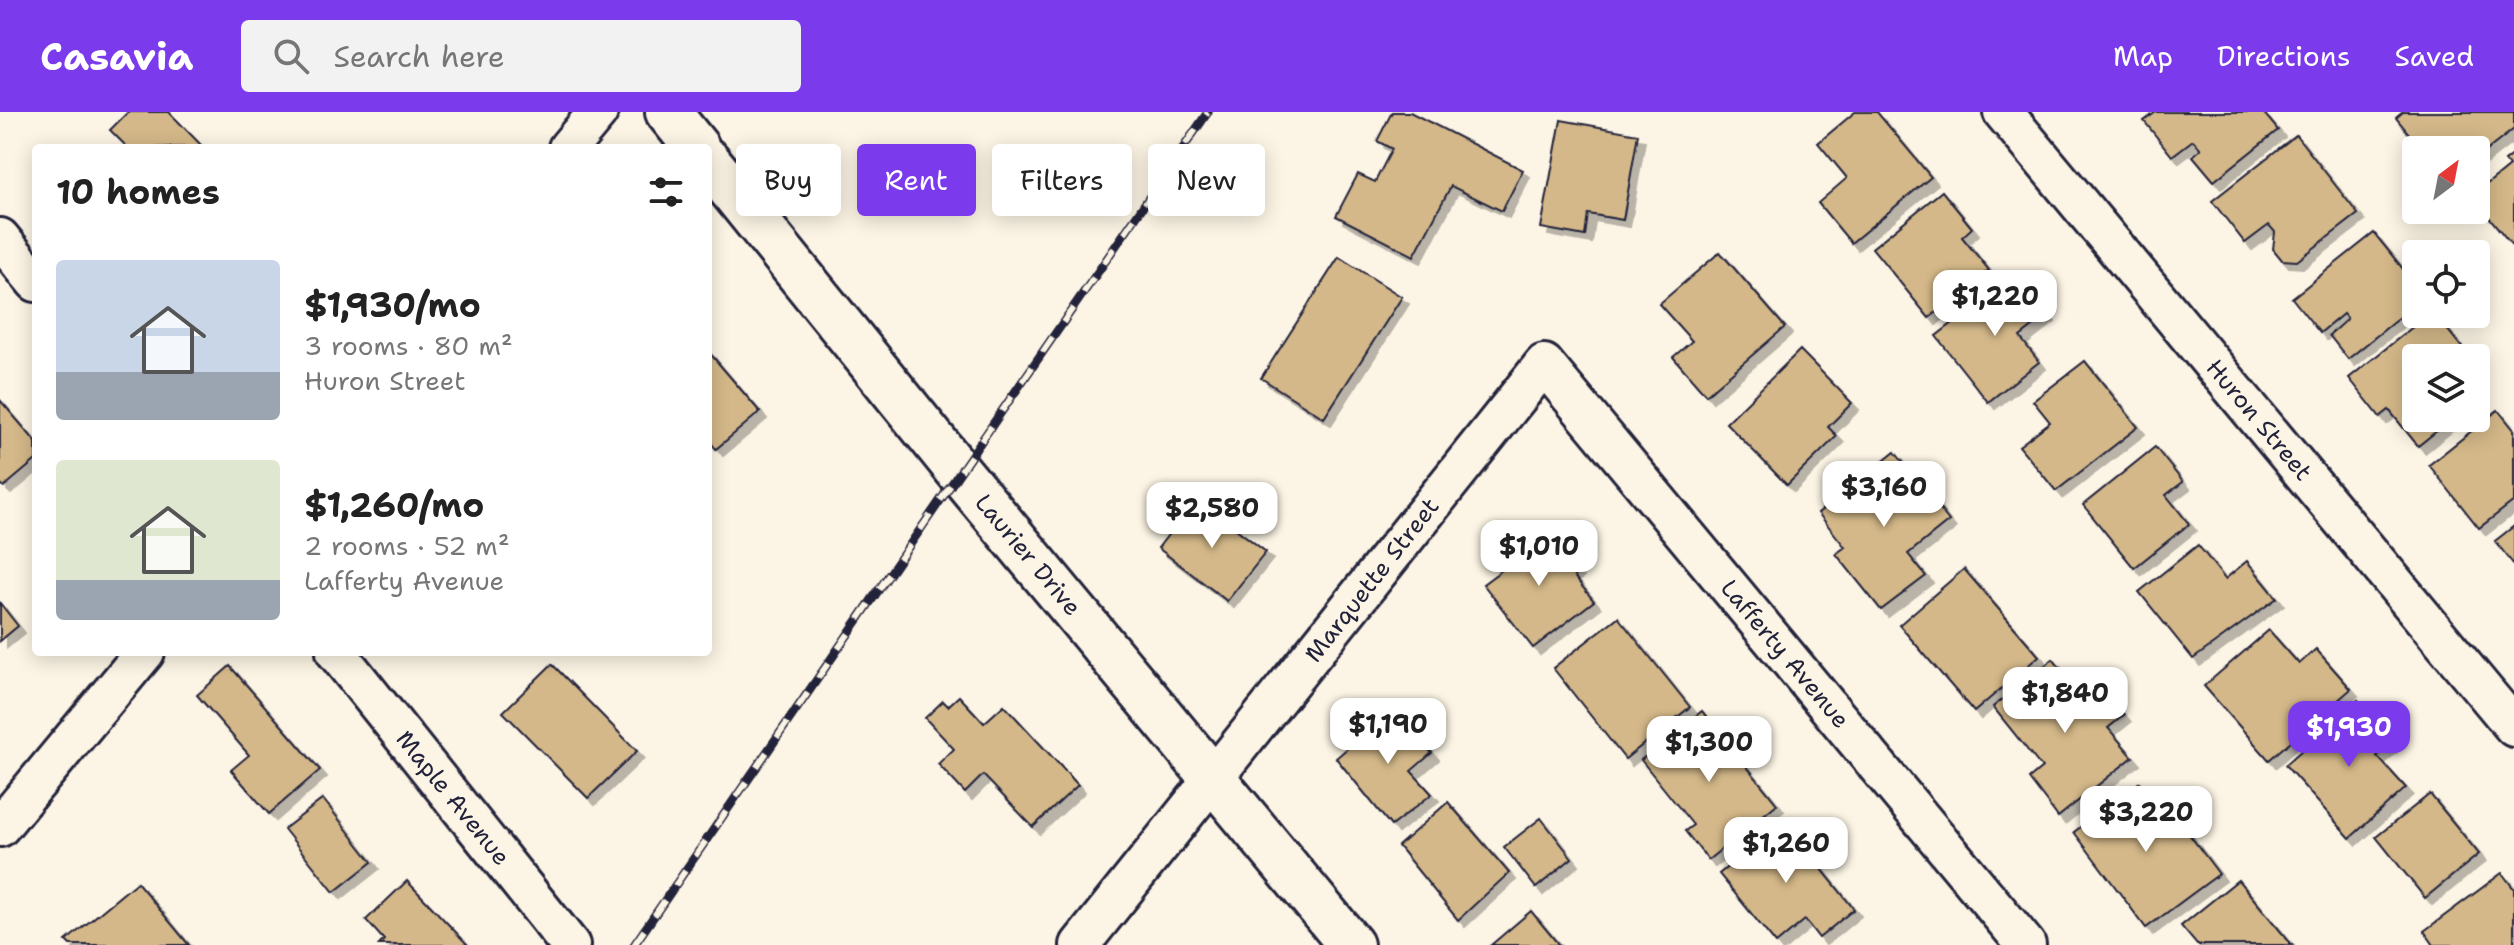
<!DOCTYPE html>
<meta charset="utf-8">
<style>
body{margin:0;font-family:"Shantell Sans",sans-serif;background:#f2f2f2;color:#222;height:100vh;display:flex;flex-direction:column;font-size:30px;white-space:nowrap}
*{box-sizing:border-box;margin:0}
p{font-size:26px;color:#767676}
.icon{flex:none;width:44px;height:44px;fill:none;stroke:currentColor;stroke-width:2;stroke-linecap:round;stroke-linejoin:round}
.map{position:relative;flex:1;overflow:hidden}
.panel{position:absolute;left:32px;top:32px;width:680px;height:512px;display:flex;flex-direction:column;background:#fff;border-radius:8px;box-shadow:0 4px 20px #0003}
.panel>*{flex:none}
.hud{position:absolute;left:736px;top:32px;width:760px;height:72px;display:flex;gap:16px}
.needle{width:52px;rotate:32deg}
.tools{position:absolute;left:2402px;top:24px;display:grid;gap:16px}
.tools a{display:grid;place-items:center;width:88px;height:88px;border-radius:8px;background:#fff;box-shadow:0 4px 20px #0003;font-size:40px}
.price{position:absolute;translate:-50% -68px;padding:0 18px;border-radius:16px;background:#fff;color:#222;font-size:26px;line-height:52px;filter:drop-shadow(0 2px 4px #0008)}
.price::after{content:'';position:absolute;left:50%;top:48px;width:24px;height:18px;margin-left:-12px;background:inherit;clip-path:polygon(0 0,100% 0,50% 100%)}
.price.active{background:#7c3aed;color:#fff}
ul{padding:0;list-style:none}
li{display:flex;align-items:center;gap:24px;height:200px;padding:0 24px}
li span{display:grid;place-items:center;flex:none;width:224px;height:160px;border-radius:8px;color:#555}
li>.icon{margin-inline-start:auto}
span .icon{width:96px;height:96px;fill:#fffc;stroke-width:1}
li b{font-size:34px}
h2{display:flex;justify-content:space-between;align-items:center;height:96px;padding:0 24px;font-size:34px}
.pill{padding:0 28px;border-radius:8px;background:#fff;box-shadow:0 4px 20px #0003;font-size:28px;line-height:72px}
.pill.active{background:#7c3aed;color:#fff}
header{display:flex;align-items:center;gap:48px;box-sizing:border-box;height:112px;padding:0 40px;background:#7c3aed;color:#fff}
header strong{font-size:38px}
nav{display:flex;gap:44px;margin-inline-start:auto;font-size:28px}
.search{width:560px;height:72px;background:#f2f2f2;display:flex;align-items:center;gap:20px;box-sizing:border-box;padding:0 28px;border-radius:8px;color:#767676;font-size:30px}
.map>svg:first-child{display:block}
</style>
<header>
<strong>Casavia</strong>
<div class="search"><svg class="icon" aria-label="search" viewBox="0 0 24 24"><circle cx="10" cy="10" r="6"/><path d="M15 15l6 6"/></svg>Search here</div>
<nav><a>Map</a><a>Directions</a><a>Saved</a></nav>
</header>
<div class="map">
<svg width="2514" height="833" viewBox="0 0 2514 833">
<defs>
<filter id="shadow"><feDropShadow dx="7" dy="7" stdDeviation="0" flood-color="#0004"/></filter>
</defs>
<rect width="100%" height="100%" fill="#fcf5e5"/>
<filter id="ink" filterUnits="userSpaceOnUse"><feTurbulence type="fractalNoise" baseFrequency=".0125" numOctaves="2"/><feDisplacementMap in="SourceGraphic" scale="16" xChannelSelector="R" yChannelSelector="G"/><feConvolveMatrix kernelMatrix="1 2 1 2 8 2 1 2 1" color-interpolation-filters="sRGB"/></filter>
<g filter="url(#ink)">
<g fill="#d4b889" stroke="#22223b" stroke-width="2" filter="url(#shadow)">
<path d="M 128,0 L 169,0 L 203,35 L 128,36 L 110,18 Z"/>
<path d="M 1392,0 L 1410,0 L 1523,58 L 1502,99 L 1451,74 L 1414,144 L 1336,104 L 1358,62 L 1375,70 L 1392,37 L 1377,29 Z"/>
<path d="M 1855,0 L 1877,0 L 1931,65 L 1851,131 L 1818,91 L 1847,66 L 1818,31 Z"/>
<path d="M 2156,0 L 2263,0 L 2278,18 L 2214,69 L 2193,44 L 2201,37 L 2193,28 L 2172,44 L 2144,9 Z"/>
<path d="M 2403,0 L 2514,0 L 2514,17 L 2476,47 L 2476,38 L 2422,38 L 2396,6 Z"/>
<path d="M 1561,8 L 1638,22 L 1623,108 L 1588,102 L 1585,124 L 1541,116 Z"/>
<path d="M 2296,23 L 2358,102 L 2297,149 L 2282,148 L 2273,137 L 2275,120 L 2269,113 L 2245,131 L 2212,89 Z"/>
<path d="M 2514,42 L 2514,136 L 2476,89 L 2476,81 L 2509,54 L 2505,49 Z"/>
<path d="M 1942,79 L 1972,116 L 1962,125 L 1989,158 L 1929,206 L 1872,136 Z"/>
<path d="M 2374,121 L 2416,173 L 2416,192 L 2348,247 L 2329,223 L 2347,207 L 2343,202 L 2320,221 L 2292,186 Z"/>
<path d="M 1720,140 L 1785,215 L 1706,283 L 1673,245 L 1692,229 L 1659,192 Z"/>
<path d="M 1339,145 L 1402,185 L 1324,306 L 1261,266 Z"/>
<path d="M 2016,162 L 2048,203 L 2020,225 L 2039,250 L 1988,290 L 1936,224 Z"/>
<path d="M 2429,202 L 2435,202 L 2464,238 L 2454,246 L 2416,246 L 2416,306 L 2453,306 L 2418,334 L 2389,298 L 2380,305 L 2349,266 Z"/>
<path d="M 1800,238 L 1852,291 L 1828,315 L 1837,324 L 1787,373 L 1726,311 Z"/>
<path d="M 708,239 L 760,300 L 716,337 L 708,327 Z"/>
<path d="M 2085,249 L 2138,315 L 2056,379 L 2019,334 L 2050,310 L 2033,289 Z"/>
<path d="M 0,288 L 36,330 L 36,348 L 4,375 L 0,371 Z"/>
<path d="M 2498,298 L 2514,318 L 2514,389 L 2479,416 L 2429,353 Z"/>
<path d="M 2155,335 L 2183,370 L 2166,383 L 2189,412 L 2134,456 L 2083,393 Z"/>
<path d="M 1895,340 L 1949,409 L 1908,442 L 1926,464 L 1881,498 L 1836,442 L 1845,435 L 1818,401 Z"/>
<path d="M 1196,386 L 1266,440 L 1227,489 L 1158,436 Z"/>
<path d="M 1540,412 L 1577,458 L 1572,462 L 1594,489 L 1533,536 L 1483,472 L 1526,440 L 1518,429 Z"/>
<path d="M 2514,414 L 2514,453 L 2495,429 Z"/>
<path d="M 2198,433 L 2225,467 L 2247,449 L 2277,486 L 2193,547 L 2139,480 Z"/>
<path d="M 1964,457 L 2039,544 L 1974,600 L 1899,513 Z"/>
<path d="M 0,491 L 18,514 L 0,529 Z"/>
<path d="M 1618,505 L 1690,595 L 1625,647 L 1553,556 Z"/>
<path d="M 2269,518 L 2299,552 L 2316,537 L 2351,577 L 2269,648 L 2204,574 Z"/>
<path d="M 2053,547 L 2081,581 L 2096,569 L 2124,603 L 2108,616 L 2133,645 L 2058,705 L 2029,667 L 2042,656 L 1993,595 Z"/>
<path d="M 552,552 L 637,639 L 588,686 L 503,600 Z"/>
<path d="M 230,554 L 320,658 L 269,702 L 231,658 L 249,643 L 197,583 Z"/>
<path d="M 959,584 L 984,611 L 1004,593 L 1078,673 L 1033,715 L 983,663 L 965,681 L 938,652 L 954,637 L 925,606 L 943,589 L 948,594 Z"/>
<path d="M 2358,588 L 2395,629 L 2377,644 L 2406,676 L 2350,726 L 2285,653 Z"/>
<path d="M 1394,596 L 1432,641 L 1411,659 L 1432,682 L 1391,714 L 1336,646 Z"/>
<path d="M 1702,599 L 1777,692 L 1708,748 L 1685,719 L 1693,713 L 1641,648 Z"/>
<path d="M 2140,670 L 2161,698 L 2167,693 L 2219,762 L 2146,816 L 2074,720 Z"/>
<path d="M 2430,682 L 2479,742 L 2425,786 L 2376,725 Z"/>
<path d="M 323,687 L 372,750 L 334,780 L 284,717 Z"/>
<path d="M 1448,690 L 1509,761 L 1458,808 L 1398,734 Z"/>
<path d="M 1788,705 L 1818,742 L 1813,746 L 1854,797 L 1819,826 L 1805,808 L 1776,832 L 1719,762 Z"/>
<path d="M 1541,706 L 1572,746 L 1536,776 L 1504,735 Z"/>
<path d="M 2502,761 L 2514,777 L 2514,833 L 2434,833 L 2424,819 Z"/>
<path d="M 2238,768 L 2292,833 L 2197,833 L 2181,814 Z"/>
<path d="M 407,769 L 468,833 L 379,833 L 384,828 L 366,808 Z"/>
<path d="M 137,770 L 189,833 L 70,833 L 66,829 Z"/>
<path d="M 1531,799 L 1559,833 L 1491,833 Z"/>
</g>
<g fill="none" stroke-linecap="round" stroke-linejoin="round">
<g stroke="#22223b" stroke-width="44">
<g id="street">
<path d="M 2003,0 L 2514,615"/>
<path d="M 568,36 L 598,0"/>
<path d="M 0,126 L 36,170"/>
<path d="M 336,540 L 570,833"/>
<path d="M 0,715 L 145,540"/>
<path d="M 1080,833 L 1544,252 L 2026,833"/>
</g>
</g>
<g stroke="#22223b" stroke-width="50">
<g id="secondary">
<path d="M 668,0 L 697,36"/>
<path d="M 708,49 L 960,361 L 1351,833"/>
</g>
</g>
<use href="#street" stroke="#fcf5e5" stroke-width="38"/>
<use href="#secondary" stroke="#fcf5e5" stroke-width="44"/>
<g stroke="#22223b" stroke-width="9">
<path id="rail" d="M 634,833 L 1208,0"/>
</g>
<use href="#rail" stroke="#fcf5e5" stroke-width="6" stroke-dasharray="18" stroke-linecap="butt"/>
</g>
</g>
<g text-anchor="middle" dominant-baseline="central" stroke-width="7" stroke-linejoin="round" paint-order="stroke">
<g font-size="24" fill="#22223b" stroke="#fcf5e5">
<text transform="translate(2259 308) rotate(50)">Huron Street</text>
<text transform="translate(1028 443) rotate(50)">Laurier Drive</text>
<text transform="translate(1372 468) rotate(-52)">Marquette Street</text>
<text transform="translate(1785 542) rotate(50)">Lafferty Avenue</text>
<text transform="translate(453 686) rotate(51)">Maple Avenue</text>
</g>
</g>
</svg>
<div class="tools">
<a><svg class="needle" viewBox="-14 -14 28 28"><path d="M0-13l5 13h-10z" fill="#e53935"/><path d="M0 13l5-13h-10z" fill="#767676"/></svg></a>
<a><svg class="icon" aria-label="locate" viewBox="0 0 24 24"><circle cx="12" cy="12" r="6"/><path d="M12 2v4M12 18v4M2 12h4M18 12h4"/></svg></a>
<a><svg class="icon" aria-label="layers" viewBox="0 0 24 24"><path d="M12 4l9 5-9 5-9-5zM3 14l9 5 9-5"/></svg></a>
</div>
<b class="price" style="left:1995px;top:226px">$1,220</b>
<b class="price" style="left:1884px;top:417px">$3,160</b>
<b class="price" style="left:1212px;top:438px">$2,580</b>
<b class="price" style="left:1539px;top:476px">$1,010</b>
<b class="price" style="left:2065px;top:623px">$1,840</b>
<b class="price" style="left:1388px;top:654px">$1,190</b>
<b class="price active" style="left:2349px;top:657px">$1,930</b>
<b class="price" style="left:1709px;top:672px">$1,300</b>
<b class="price" style="left:2146px;top:742px">$3,220</b>
<b class="price" style="left:1786px;top:773px">$1,260</b>
<div class="hud">
<a class="pill">Buy</a>
<a class="pill active">Rent</a>
<a class="pill">Filters</a>
<a class="pill">New</a>
</div>
<section class="panel">
<h2>10 homes<svg class="icon" aria-label="filters" viewBox="0 0 24 24"><path d="M4 7h16M4 17h16"/><circle cx="9" cy="7" r="2"/><circle cx="15" cy="17" r="2"/></svg></h2>
<ul>
<li><span style="background:linear-gradient(#c9d6e8 70%,#9aa5b1 0)"><svg class="icon" aria-label="home" viewBox="0 0 24 24"><path d="M3 11l9-7 9 7M6 9v11h12V9"/></svg></span><div><b>$1,930/mo</b><p>3 rooms · 80 m²</p><p>Huron Street</p></div></li>
<li><span style="background:linear-gradient(#dfe7d0 75%,#9aa5b1 0)"><svg class="icon" aria-label="home" viewBox="0 0 24 24"><path d="M3 11l9-7 9 7M6 9v11h12V9"/></svg></span><div><b>$1,260/mo</b><p>2 rooms · 52 m²</p><p>Lafferty Avenue</p></div></li>
</ul>
</section>
</div>
